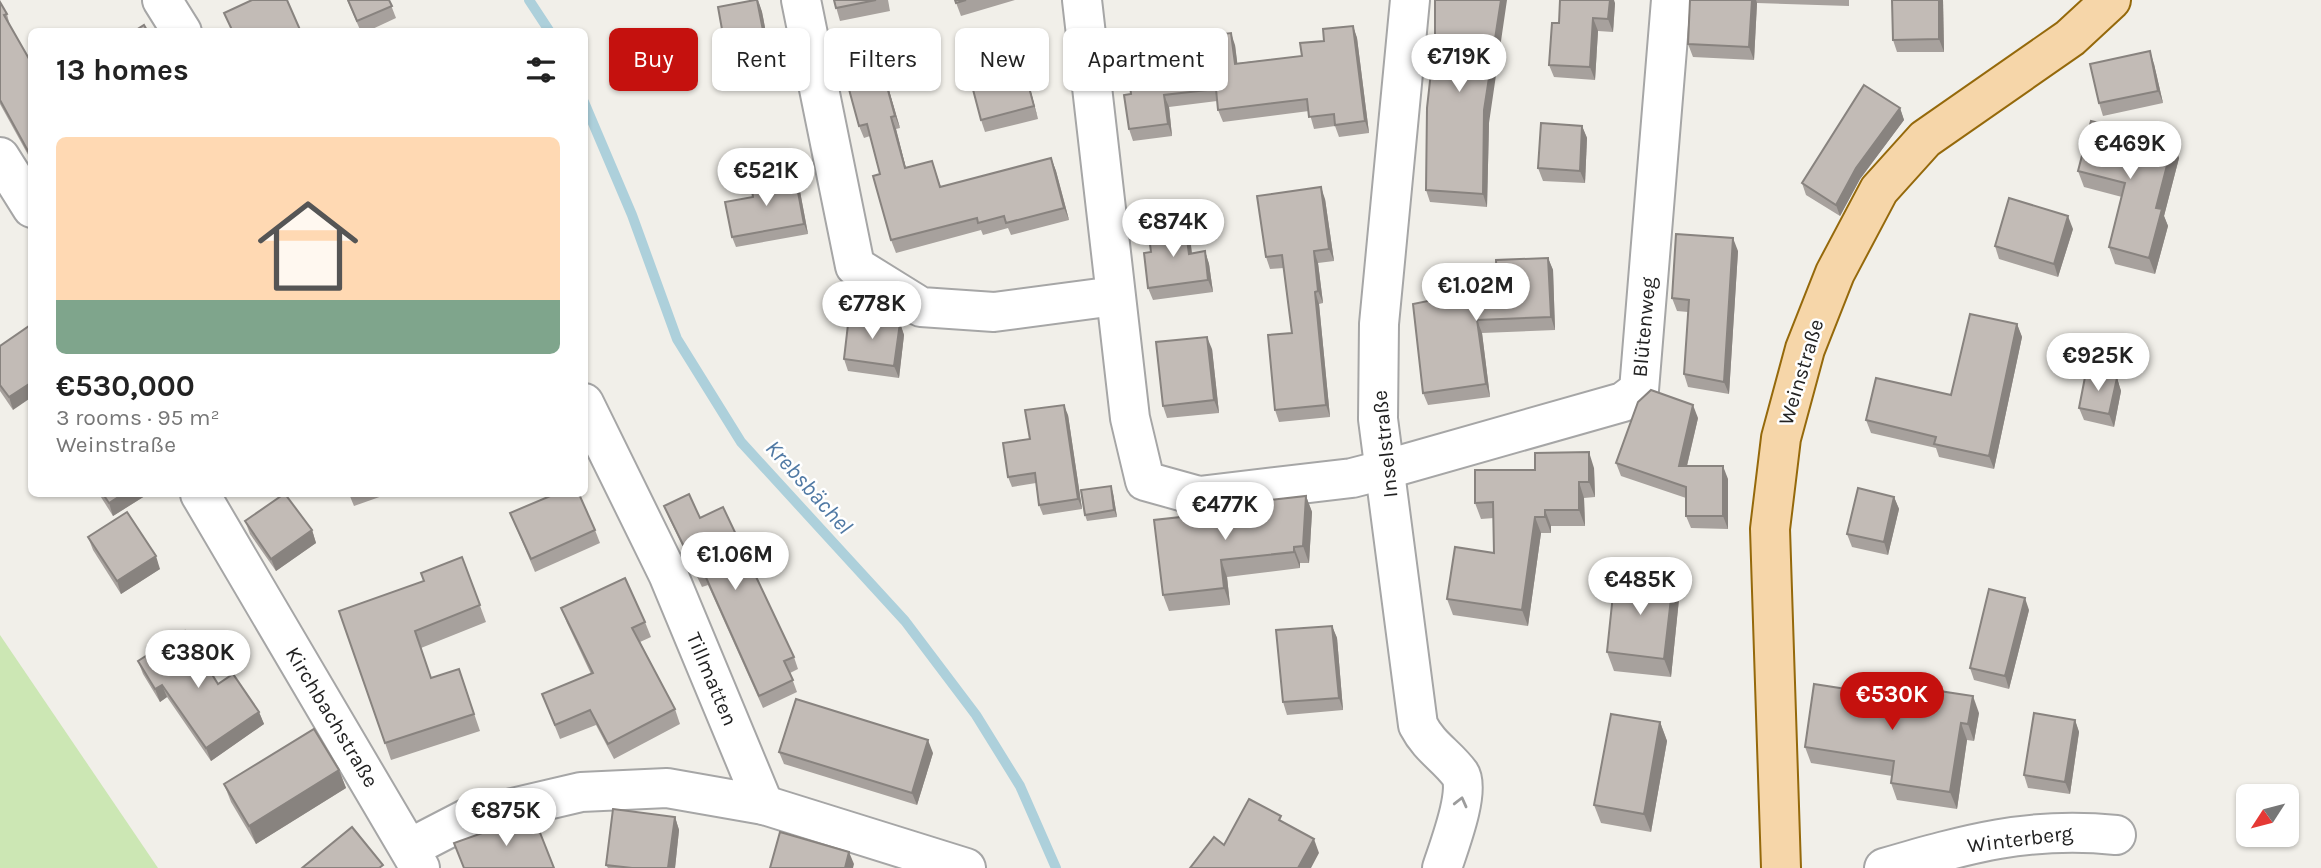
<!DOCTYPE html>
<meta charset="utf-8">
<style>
body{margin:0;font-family:Karla,sans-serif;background:#f6f6f6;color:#222;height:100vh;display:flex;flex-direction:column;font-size:26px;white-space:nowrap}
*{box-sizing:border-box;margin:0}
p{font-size:23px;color:#767676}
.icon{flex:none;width:38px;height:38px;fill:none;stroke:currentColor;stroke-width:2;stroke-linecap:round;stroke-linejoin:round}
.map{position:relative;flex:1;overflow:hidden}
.panel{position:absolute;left:28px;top:28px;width:560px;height:469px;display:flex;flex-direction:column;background:#fff;border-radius:10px;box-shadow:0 2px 5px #0004}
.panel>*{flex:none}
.top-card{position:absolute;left:609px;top:28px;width:665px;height:63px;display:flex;gap:14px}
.needle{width:46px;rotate:234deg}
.controls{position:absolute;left:2236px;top:784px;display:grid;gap:14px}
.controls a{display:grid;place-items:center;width:63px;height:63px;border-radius:10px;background:#fff;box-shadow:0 2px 5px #0004;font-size:35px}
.price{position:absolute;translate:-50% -60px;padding:0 16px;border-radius:24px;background:#fff;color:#222;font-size:23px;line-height:46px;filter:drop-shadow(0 2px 4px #0008)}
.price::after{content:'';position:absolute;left:50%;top:42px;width:21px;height:16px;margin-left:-10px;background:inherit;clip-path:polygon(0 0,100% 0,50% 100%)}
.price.selected{background:#c5110e;color:#fff}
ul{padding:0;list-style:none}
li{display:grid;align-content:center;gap:14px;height:371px;padding:0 28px}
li+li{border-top:2px solid #e0e0e0}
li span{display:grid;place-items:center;height:217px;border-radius:10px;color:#555}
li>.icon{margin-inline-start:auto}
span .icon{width:126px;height:126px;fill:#fffc;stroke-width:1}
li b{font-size:30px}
h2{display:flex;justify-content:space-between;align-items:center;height:84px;padding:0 28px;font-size:30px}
.chip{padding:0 24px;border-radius:10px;background:#fff;box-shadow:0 2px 5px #0004;font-size:24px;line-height:63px}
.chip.selected{background:#c5110e;color:#fff}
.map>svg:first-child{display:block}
</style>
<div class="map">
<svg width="2321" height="868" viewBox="0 0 2321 868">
<rect width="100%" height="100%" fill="#f1efe9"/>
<path fill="#cce7b4" d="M 0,635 L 158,868 L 0,868 Z"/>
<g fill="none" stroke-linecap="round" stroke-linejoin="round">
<g stroke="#add0db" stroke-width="10">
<path d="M 529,0 L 550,32"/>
<path d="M 584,102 L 632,215 L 677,339 L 741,442 L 905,621 L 976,715 L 1020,786 L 1056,868"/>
</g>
<g stroke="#a6a6a6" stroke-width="42">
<g id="minor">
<path d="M 162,0 L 182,32"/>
<path d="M 801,0 L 855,266 L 921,307 L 994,312 L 1115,296"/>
<path d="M 1082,0 L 1130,418 L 1145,481 L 1199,496 L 1352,478 L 1387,469 L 1623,402 L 1639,390 L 1671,0"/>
<path d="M 1410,0 L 1379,324 L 1378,419 L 1418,725 C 1430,748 1446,755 1460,774 C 1471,790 1448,849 1442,868"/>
<path d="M 0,157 L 32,208"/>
<path d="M 200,494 L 420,868"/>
<path d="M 764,805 L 966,868"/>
<path d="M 410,848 L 466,819 L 581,792 L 667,788 L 764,805 L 668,574 L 584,403"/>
<path d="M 1884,868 C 1966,844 2030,826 2116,835"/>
</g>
</g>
<g stroke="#95690b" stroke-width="42">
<path id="major" d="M 1781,868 L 1770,529 L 1781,438 L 1805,349 L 1835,273 L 1879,190 L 1925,139 L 2070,38 L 2111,0"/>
</g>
<use href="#minor" stroke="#fff" stroke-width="38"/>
<use href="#major" stroke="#f6d6a9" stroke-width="38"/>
</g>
<g fill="#a7a19d">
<path d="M 347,0 L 389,0 L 396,18 L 366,32 L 361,32 Z"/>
<path d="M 758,0 L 762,12 L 773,69 L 733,75 L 728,63 Z"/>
<path d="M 834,0 L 888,0 L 890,11 L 840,21 Z"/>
<path d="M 955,0 L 1015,0 L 961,16 Z"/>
<path d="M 1690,0 L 1849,0 L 1849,6 L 1757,3 L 1754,60 L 1693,57 L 1688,44 Z"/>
<path d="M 1892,0 L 1943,0 L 1944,52 L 1897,52 L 1893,40 Z"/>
<path d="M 0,2 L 7,14 L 10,26 L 32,64 L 32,162 L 0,104 Z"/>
<path d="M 1615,3 L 1613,32 L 1598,31 L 1595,80 L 1554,77 L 1549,65 L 1559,23 Z"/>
<path d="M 1353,26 L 1357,38 L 1369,133 L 1339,137 L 1335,126 L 1314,129 L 1309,111 L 1223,122 L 1218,110 L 1217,101 L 1169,107 L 1172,136 L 1133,141 L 1129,129 L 1131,94 L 1152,38 L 1154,43 L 1235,45 L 1237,63 L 1302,56 L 1324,41 Z"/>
<path d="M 1018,46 L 1022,58 L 1038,119 L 985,132 L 981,120 Z"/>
<path d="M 2154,64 L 2163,103 L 2103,116 L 2099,103 Z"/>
<path d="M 884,73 L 900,128 L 896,129 L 906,168 L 932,161 L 941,187 L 1051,158 L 1056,171 L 1069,220 L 1011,235 L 1008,228 L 983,235 L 981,230 L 896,253 L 891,240 L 880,174 L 870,136 L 864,138 L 859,126 Z"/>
<path d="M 1900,108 L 1904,120 L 1860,179 L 1840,216 L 1806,195 L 1802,183 Z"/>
<path d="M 1489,123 L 1487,207 L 1430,202 L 1426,190 Z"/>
<path d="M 1582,126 L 1587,138 L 1585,183 L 1543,181 L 1538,168 Z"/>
<path d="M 2173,142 L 2179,158 L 2164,216 L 2168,226 L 2155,274 L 2115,264 L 2109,247 L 2122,197 L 2084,187 L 2078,171 Z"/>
<path d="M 795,176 L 799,186 L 808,234 L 736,247 L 732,237 L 753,197 Z"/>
<path d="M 1325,199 L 1334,261 L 1318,263 L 1323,303 L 1319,304 L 1330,417 L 1279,422 L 1275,410 L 1292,333 L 1284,268 L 1270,269 L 1266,257 Z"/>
<path d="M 2073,229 L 2058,277 L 1999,259 L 1995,246 Z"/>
<path d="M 1190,237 L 1192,253 L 1205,251 L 1209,264 L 1213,292 L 1153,300 L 1148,288 L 1151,252 Z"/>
<path d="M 1738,251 L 1729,394 L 1688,387 L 1684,374 L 1688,312 L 1677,311 L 1672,298 Z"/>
<path d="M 1548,258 L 1553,270 L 1555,330 L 1482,333 L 1490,397 L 1428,405 L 1423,393 L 1497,287 Z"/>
<path d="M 900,323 L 904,335 L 899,378 L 848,371 L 844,359 Z"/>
<path d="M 2017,324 L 2022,337 L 1994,469 L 1939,457 L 1936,448 L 1871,433 L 1866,420 L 1951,395 Z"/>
<path d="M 0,346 L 13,410 L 0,391 Z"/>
<path d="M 1212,349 L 1219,413 L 1167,418 L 1163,406 Z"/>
<path d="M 2117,378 L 2121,391 L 2114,427 L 2084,420 L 2079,408 Z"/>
<path d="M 1068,415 L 1082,509 L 1043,515 L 1039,505 L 1036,483 L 1012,487 L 1008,477 L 1030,439 Z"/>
<path d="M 1698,418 L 1687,466 L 1728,479 L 1728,529 L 1691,528 L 1686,516 L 1686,498 L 1621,476 L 1616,463 Z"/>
<path d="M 1594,468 L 1595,497 L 1584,498 L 1585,526 L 1551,526 L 1551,533 L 1541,533 L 1528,626 L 1453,615 L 1447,599 L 1494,553 L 1494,518 L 1481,519 L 1475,503 L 1535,470 Z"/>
<path d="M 1113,493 L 1117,517 L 1087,521 L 1085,515 Z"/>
<path d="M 99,494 L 148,494 L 113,516 Z"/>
<path d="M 349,494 L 388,494 L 354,506 Z"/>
<path d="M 1306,496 L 1312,512 L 1309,563 L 1300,563 L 1300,568 L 1227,577 L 1230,605 L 1169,611 L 1163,595 L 1254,509 Z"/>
<path d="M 1894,497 L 1899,509 L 1888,555 L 1852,547 L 1847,534 Z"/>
<path d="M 664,506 L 700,518 L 794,657 L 798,669 L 790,673 L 797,692 L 763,708 L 708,585 L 702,587 L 669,518 Z"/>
<path d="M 510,513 L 595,530 L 600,543 L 535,572 Z"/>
<path d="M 245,521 L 312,530 L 316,543 L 276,571 L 250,534 Z"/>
<path d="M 88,537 L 160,569 L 121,594 L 93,550 Z"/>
<path d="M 462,557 L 486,622 L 421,648 L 431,678 L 459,669 L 480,731 L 391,760 L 339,611 L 424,581 Z"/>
<path d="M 1679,599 L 1671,677 L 1614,671 L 1607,652 Z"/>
<path d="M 561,608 L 645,622 L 651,637 L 640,642 L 675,709 L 680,724 L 614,759 L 596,725 L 560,739 L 542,694 L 591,674 L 567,623 Z"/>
<path d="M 2029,610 L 2009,689 L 1974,680 L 1970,668 Z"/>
<path d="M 1332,626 L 1337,638 L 1343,710 L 1287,715 L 1283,702 Z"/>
<path d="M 138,661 L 218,684 L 259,712 L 264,724 L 211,761 L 167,697 L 160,702 L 143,674 Z"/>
<path d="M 1979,713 L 1974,741 L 1967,740 L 1957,809 L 1897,800 L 1891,783 L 1892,776 L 1811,763 L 1805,747 Z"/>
<path d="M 2075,720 L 2079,732 L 2070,794 L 2028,788 L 2024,775 Z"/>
<path d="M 1660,722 L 1667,741 L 1651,832 L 1601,823 L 1594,805 Z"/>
<path d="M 779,752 L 933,753 L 917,805 L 784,764 Z"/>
<path d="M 339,770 L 346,788 L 256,844 L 231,802 L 224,784 Z"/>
<path d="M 675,817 L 679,830 L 675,868 L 608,868 L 606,865 Z"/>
</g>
<g fill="#88837f">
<path d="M 758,0 L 762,12 L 773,69 L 768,56 Z"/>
<path d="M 1501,0 L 1507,0 L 1489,123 L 1487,207 L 1483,194 L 1484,110 Z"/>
<path d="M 1610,0 L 1614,0 L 1615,3 L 1613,32 L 1608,19 Z"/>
<path d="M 1752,0 L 1756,0 L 1757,3 L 1754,60 L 1749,47 Z"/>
<path d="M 1939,0 L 1943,0 L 1944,52 L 1939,39 Z"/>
<path d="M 1593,18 L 1598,31 L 1595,80 L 1590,67 Z"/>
<path d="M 1353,26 L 1357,38 L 1369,133 L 1365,121 Z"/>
<path d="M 1231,33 L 1235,45 L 1239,76 L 1235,64 Z"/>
<path d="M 1018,46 L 1022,58 L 1038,119 L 1034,106 Z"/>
<path d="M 2150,51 L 2154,64 L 2163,103 L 2158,91 Z"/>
<path d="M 880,61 L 884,73 L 900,128 L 895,116 Z"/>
<path d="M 1164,95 L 1169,107 L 1172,136 L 1168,124 Z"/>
<path d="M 1900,108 L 1904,120 L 1860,179 L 1840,216 L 1836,205 L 1856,168 Z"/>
<path d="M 891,117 L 896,129 L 909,180 L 905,168 Z"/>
<path d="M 1582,126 L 1587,138 L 1585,183 L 1580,171 Z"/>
<path d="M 2173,142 L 2179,158 L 2164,216 L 2168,226 L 2155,274 L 2149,258 L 2156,208 Z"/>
<path d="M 1051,158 L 1056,171 L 1069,220 L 1064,208 Z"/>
<path d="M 795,176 L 799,186 L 808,234 L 804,224 Z"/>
<path d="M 1321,187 L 1325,199 L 1334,261 L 1329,249 Z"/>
<path d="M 2068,216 L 2073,229 L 2058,277 L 2054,264 Z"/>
<path d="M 1185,224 L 1190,237 L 1193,266 L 1189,254 Z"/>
<path d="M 1733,238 L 1738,251 L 1729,394 L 1724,382 Z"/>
<path d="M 1205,251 L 1209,264 L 1213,292 L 1208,280 Z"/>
<path d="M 1314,251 L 1318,263 L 1323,303 L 1318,291 Z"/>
<path d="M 1548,258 L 1553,270 L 1555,330 L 1551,317 Z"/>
<path d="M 1315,292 L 1319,304 L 1330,417 L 1326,405 Z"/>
<path d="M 1477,320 L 1482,333 L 1490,397 L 1486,384 Z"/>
<path d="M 900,323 L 904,335 L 899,378 L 894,366 Z"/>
<path d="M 2017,324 L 2022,337 L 1994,469 L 1989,456 Z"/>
<path d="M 1207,337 L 1212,349 L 1219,413 L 1214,400 Z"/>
<path d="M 2117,378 L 2121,391 L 2114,427 L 2109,414 Z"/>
<path d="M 32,382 L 32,397 L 13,410 L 9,397 Z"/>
<path d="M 1064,405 L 1068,415 L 1082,509 L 1078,499 Z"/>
<path d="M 1693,405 L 1698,418 L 1684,478 L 1679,466 Z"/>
<path d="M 1589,452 L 1594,468 L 1595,497 L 1589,482 Z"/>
<path d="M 1723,466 L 1728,479 L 1728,529 L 1723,516 Z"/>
<path d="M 1579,482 L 1584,498 L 1585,526 L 1579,510 Z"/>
<path d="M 1111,486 L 1113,493 L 1117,517 L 1114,510 Z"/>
<path d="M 123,494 L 148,494 L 113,516 L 109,503 Z"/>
<path d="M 1306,496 L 1312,512 L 1309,563 L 1303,546 Z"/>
<path d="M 1894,497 L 1899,509 L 1888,555 L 1884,542 Z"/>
<path d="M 1545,510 L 1551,526 L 1551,533 L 1545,517 Z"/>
<path d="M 1535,517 L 1541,533 L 1528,626 L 1522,610 Z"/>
<path d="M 312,530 L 316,543 L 276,571 L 271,559 Z"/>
<path d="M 1294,547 L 1300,563 L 1300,568 L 1294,552 Z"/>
<path d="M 156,556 L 160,569 L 121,594 L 117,581 Z"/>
<path d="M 1221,560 L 1227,577 L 1230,605 L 1224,588 Z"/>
<path d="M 1673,581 L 1679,599 L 1671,677 L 1664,659 Z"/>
<path d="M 2025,598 L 2029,610 L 2009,689 L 2005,676 Z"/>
<path d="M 1332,626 L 1337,638 L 1343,710 L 1339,698 Z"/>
<path d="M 162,685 L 167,697 L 160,702 L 155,689 Z"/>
<path d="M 1973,696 L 1979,713 L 1974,741 L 1968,724 Z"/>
<path d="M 259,712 L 264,724 L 211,761 L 206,748 Z"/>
<path d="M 2075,720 L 2079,732 L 2070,794 L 2065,782 Z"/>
<path d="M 1660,722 L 1667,741 L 1651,832 L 1644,814 Z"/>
<path d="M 1961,723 L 1967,740 L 1957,809 L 1950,792 Z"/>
<path d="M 928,740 L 933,753 L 917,805 L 912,793 Z"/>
<path d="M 339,770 L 346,788 L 256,844 L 249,826 Z"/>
<path d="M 675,817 L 679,830 L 675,868 L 668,868 Z"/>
<path d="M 1314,839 L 1319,853 L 1311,868 L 1298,868 Z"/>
<path d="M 849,852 L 854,864 L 853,868 L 845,868 Z"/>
</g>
<g fill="#c2bbb6" stroke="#88837f" stroke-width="2">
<path d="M 252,0 L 287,0 L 301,32 L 233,32 L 224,13 Z"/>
<path d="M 348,0 L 389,0 L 392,6 L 357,21 Z"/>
<path d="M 755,0 L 757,0 L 768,56 L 728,63 L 718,7 Z"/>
<path d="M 834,0 L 876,0 L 836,8 Z"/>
<path d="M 955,0 L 966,0 L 956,3 Z"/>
<path d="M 1435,0 L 1501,0 L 1484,110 L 1483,194 L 1426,190 L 1427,108 L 1435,36 Z"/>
<path d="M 1560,0 L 1610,0 L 1608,19 L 1593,18 L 1590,67 L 1549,65 L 1552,23 L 1559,23 Z"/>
<path d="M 1690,0 L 1752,0 L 1749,47 L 1688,44 Z"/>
<path d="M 1892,0 L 1939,0 L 1939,39 L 1893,40 Z"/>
<path d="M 0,2 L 7,14 L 4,15 L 32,64 L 32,149 L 28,151 L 0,100 Z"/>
<path d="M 144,25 L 148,32 L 133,32 Z"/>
<path d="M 1353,26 L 1365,121 L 1335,125 L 1334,114 L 1309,117 L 1307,99 L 1218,110 L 1216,89 L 1164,95 L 1168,124 L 1129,129 L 1124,95 L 1131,94 L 1125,41 L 1152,38 L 1153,43 L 1231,33 L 1235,64 L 1302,56 L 1300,43 L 1324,41 L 1323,29 Z"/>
<path d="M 1018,46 L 1034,106 L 981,120 L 965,59 Z"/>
<path d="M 2150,51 L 2158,91 L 2099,103 L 2090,64 Z"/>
<path d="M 880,61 L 895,116 L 891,117 L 905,168 L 932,161 L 940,187 L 1051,158 L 1064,208 L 1006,223 L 1004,216 L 978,223 L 977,218 L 891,240 L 873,176 L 880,174 L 867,124 L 859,126 L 844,71 Z"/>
<path d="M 1864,85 L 1900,108 L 1856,168 L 1836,205 L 1802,183 Z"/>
<path d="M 2091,121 L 2173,142 L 2156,208 L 2162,209 L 2149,258 L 2109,247 L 2125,183 L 2078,171 Z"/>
<path d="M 1541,123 L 1582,126 L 1580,171 L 1538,168 Z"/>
<path d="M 795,176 L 804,224 L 732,237 L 725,202 L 753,197 L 751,184 Z"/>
<path d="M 1321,187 L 1329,249 L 1314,251 L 1318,291 L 1315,292 L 1326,405 L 1275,410 L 1268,335 L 1292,333 L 1282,255 L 1266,257 L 1257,196 Z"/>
<path d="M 2009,198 L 2068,216 L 2054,264 L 1995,246 Z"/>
<path d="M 1185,224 L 1189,254 L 1205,251 L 1208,280 L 1148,288 L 1144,253 L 1151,252 L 1148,229 Z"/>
<path d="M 1676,234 L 1733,238 L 1724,382 L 1684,374 L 1689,300 L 1672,298 Z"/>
<path d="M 1548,258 L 1551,317 L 1477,320 L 1486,384 L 1423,393 L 1413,304 L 1497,287 L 1496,260 Z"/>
<path d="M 1970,314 L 2017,324 L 1989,456 L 1934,444 L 1936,437 L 1866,420 L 1876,378 L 1951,395 Z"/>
<path d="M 849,316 L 900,323 L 894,366 L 844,359 Z"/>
<path d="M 32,324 L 32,382 L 9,397 L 0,385 L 0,346 Z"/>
<path d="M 1207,337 L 1214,400 L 1163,406 L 1156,342 Z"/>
<path d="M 2086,372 L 2117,378 L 2109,414 L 2079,408 Z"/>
<path d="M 1651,390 L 1693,405 L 1679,466 L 1723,466 L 1723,516 L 1686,516 L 1686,487 L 1616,463 L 1638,402 Z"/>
<path d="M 1064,405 L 1078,499 L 1039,505 L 1035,473 L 1008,477 L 1003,443 L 1030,439 L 1025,410 Z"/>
<path d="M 1589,452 L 1589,482 L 1579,482 L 1579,510 L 1545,510 L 1545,517 L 1535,517 L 1522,610 L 1447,599 L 1455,547 L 1494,553 L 1493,502 L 1475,503 L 1475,470 L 1535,470 L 1535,453 Z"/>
<path d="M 1111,486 L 1114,510 L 1085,515 L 1081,490 Z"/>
<path d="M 1858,488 L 1894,497 L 1884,542 L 1847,534 Z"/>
<path d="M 103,494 L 123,494 L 109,503 Z"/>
<path d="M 284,494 L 285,494 L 312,530 L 271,559 L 245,521 Z"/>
<path d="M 555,494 L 579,494 L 595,530 L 531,559 L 510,513 Z"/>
<path d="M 689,494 L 700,518 L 723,507 L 794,657 L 784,661 L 793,680 L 759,696 L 704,573 L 698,575 L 664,506 Z"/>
<path d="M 1306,496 L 1303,546 L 1294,547 L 1294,552 L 1221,560 L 1224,588 L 1163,595 L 1154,520 L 1254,509 L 1253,502 Z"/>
<path d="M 127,512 L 156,556 L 117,581 L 88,537 Z"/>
<path d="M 462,557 L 480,605 L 415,631 L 431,678 L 459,669 L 474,714 L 385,743 L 339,611 L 424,581 L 421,573 Z"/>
<path d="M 1615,575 L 1673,581 L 1664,659 L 1607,652 Z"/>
<path d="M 625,578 L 645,622 L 632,628 L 675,709 L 608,744 L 590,710 L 555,725 L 542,694 L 593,673 L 561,608 Z"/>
<path d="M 1989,589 L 2025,598 L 2005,676 L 1970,668 Z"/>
<path d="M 1332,626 L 1339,698 L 1283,702 L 1276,630 Z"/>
<path d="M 185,631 L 218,684 L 233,674 L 259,712 L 206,748 L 162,685 L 155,689 L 138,661 Z"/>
<path d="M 1814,684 L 1937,703 L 1939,691 L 1973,696 L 1968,724 L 1961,723 L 1950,792 L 1891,783 L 1894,761 L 1805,747 Z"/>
<path d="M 796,699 L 928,740 L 912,793 L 779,752 Z"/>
<path d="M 2034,713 L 2075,720 L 2065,782 L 2024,775 Z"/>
<path d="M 1611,714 L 1660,722 L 1644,814 L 1594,805 Z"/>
<path d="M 314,729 L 339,770 L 249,826 L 224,784 Z"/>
<path d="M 1249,799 L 1281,816 L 1279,820 L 1314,839 L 1298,868 L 1190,868 L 1214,837 L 1224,845 Z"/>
<path d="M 613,809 L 675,817 L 668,868 L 632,868 L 606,865 Z"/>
<path d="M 533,815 L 554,868 L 464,868 L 454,843 Z"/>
<path d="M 352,827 L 383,865 L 379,868 L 302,868 Z"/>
<path d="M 780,832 L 849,852 L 845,868 L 770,868 Z"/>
</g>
<defs><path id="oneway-chevron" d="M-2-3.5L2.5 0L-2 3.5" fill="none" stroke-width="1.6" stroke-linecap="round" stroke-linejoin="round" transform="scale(1.75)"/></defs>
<use stroke="#9c9c9c" href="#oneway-chevron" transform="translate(1461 802) rotate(-76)"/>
<g text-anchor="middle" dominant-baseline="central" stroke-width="5" stroke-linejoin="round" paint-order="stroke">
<g font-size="21" fill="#222" stroke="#fff">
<text transform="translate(1644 327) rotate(-85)">Blütenweg</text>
<text transform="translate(1801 372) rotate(-73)">Weinstraße</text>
<text transform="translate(1385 444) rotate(-96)">Inselstraße</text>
<text transform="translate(712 679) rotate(67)">Tillmatten</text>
<text transform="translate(332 717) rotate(59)">Kirchbachstraße</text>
<text transform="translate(2020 839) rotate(-7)">Winterberg</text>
</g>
<g font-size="23" font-style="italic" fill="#5079a4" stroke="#fff">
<text transform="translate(809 487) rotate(48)">Krebsbächel</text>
</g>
</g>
</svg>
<div class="controls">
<a><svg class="needle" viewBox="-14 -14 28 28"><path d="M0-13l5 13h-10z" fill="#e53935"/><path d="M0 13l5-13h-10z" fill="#767676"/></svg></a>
</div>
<b class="price" style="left:1459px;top:94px">€719K</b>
<b class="price" style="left:2130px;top:181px">€469K</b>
<b class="price" style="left:766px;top:208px">€521K</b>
<b class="price" style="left:1173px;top:259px">€874K</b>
<b class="price" style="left:1476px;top:323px">€1.02M</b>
<b class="price" style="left:872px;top:341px">€778K</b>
<b class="price" style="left:2098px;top:393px">€925K</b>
<b class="price" style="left:1225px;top:542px">€477K</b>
<b class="price" style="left:735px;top:592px">€1.06M</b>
<b class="price" style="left:1640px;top:617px">€485K</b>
<b class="price" style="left:198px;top:690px">€380K</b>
<b class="price selected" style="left:1892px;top:732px">€530K</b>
<b class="price" style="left:506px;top:848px">€875K</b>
<div class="top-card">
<a class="chip selected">Buy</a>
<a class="chip">Rent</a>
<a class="chip">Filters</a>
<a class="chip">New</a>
<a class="chip">Apartment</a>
</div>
<section class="panel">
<h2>13 homes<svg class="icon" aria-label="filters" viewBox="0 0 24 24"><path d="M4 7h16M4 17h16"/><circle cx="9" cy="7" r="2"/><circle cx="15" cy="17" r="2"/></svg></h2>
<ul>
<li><span style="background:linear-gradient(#ffd9b3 75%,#7fa58c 0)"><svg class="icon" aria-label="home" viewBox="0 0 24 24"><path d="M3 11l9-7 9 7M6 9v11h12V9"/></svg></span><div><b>€530,000</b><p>3 rooms · 95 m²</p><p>Weinstraße</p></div></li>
</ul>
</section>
</div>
